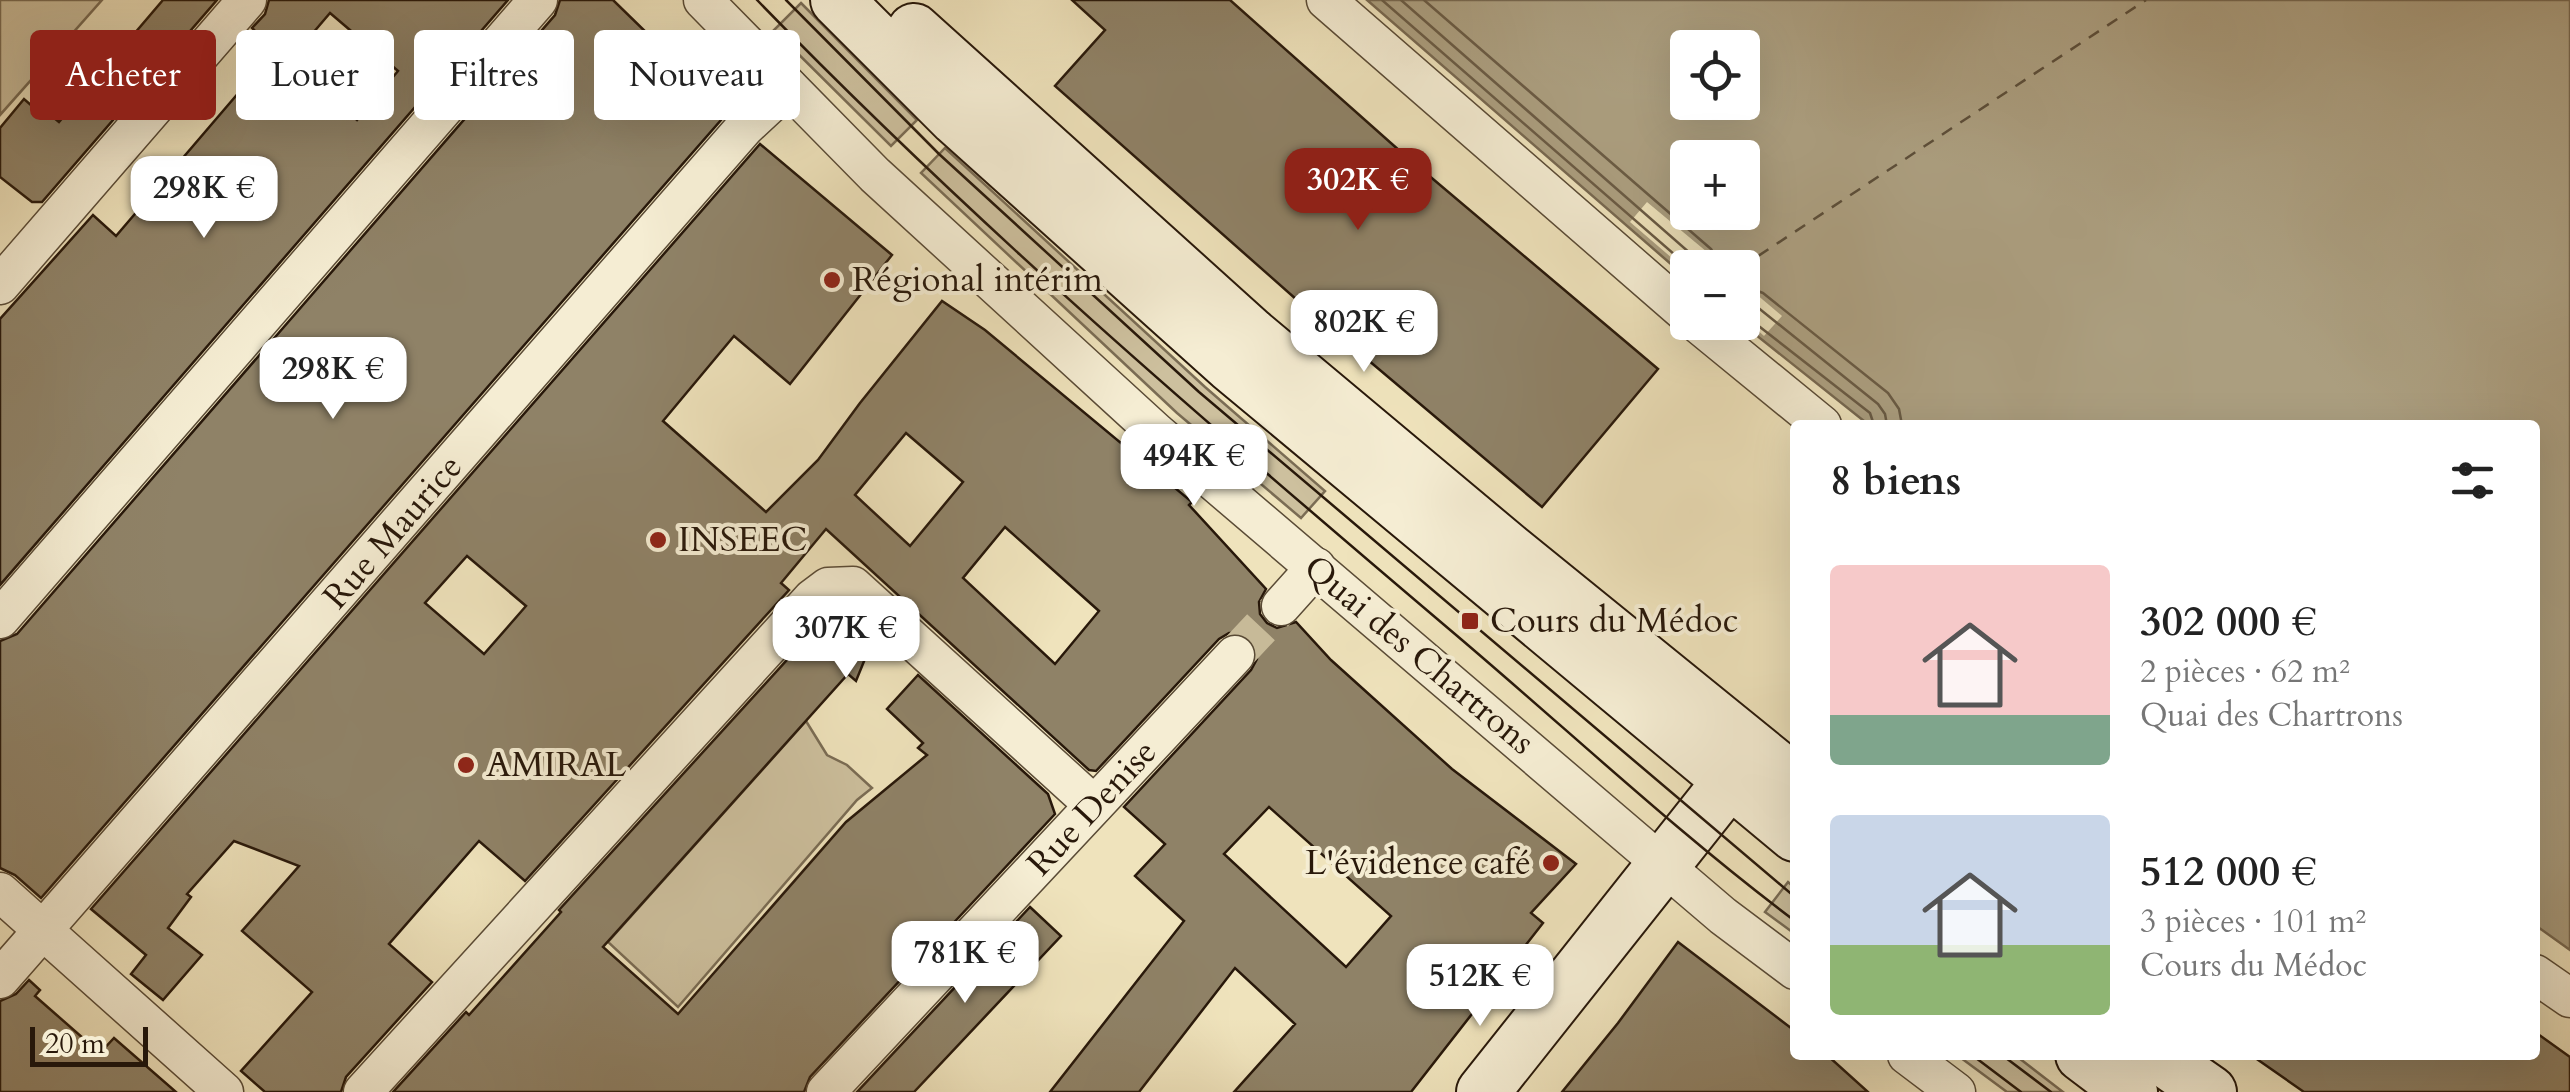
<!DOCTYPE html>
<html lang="fr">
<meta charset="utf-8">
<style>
body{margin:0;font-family:Cardo,serif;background:#f6f6f6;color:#222;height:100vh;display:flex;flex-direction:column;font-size:38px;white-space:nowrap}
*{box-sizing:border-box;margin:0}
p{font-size:32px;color:#767676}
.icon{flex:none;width:55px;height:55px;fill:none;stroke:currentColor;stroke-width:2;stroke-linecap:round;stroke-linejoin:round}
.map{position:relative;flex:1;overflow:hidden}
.panel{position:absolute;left:1790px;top:420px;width:750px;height:640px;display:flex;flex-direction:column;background:#fff;border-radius:10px;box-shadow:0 10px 40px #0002}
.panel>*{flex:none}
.guide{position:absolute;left:30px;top:30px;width:950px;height:90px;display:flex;gap:20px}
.fabs{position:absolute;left:1670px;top:30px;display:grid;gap:20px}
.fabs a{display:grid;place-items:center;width:90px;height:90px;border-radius:10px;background:#fff;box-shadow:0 10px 40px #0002;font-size:50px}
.scale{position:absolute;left:30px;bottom:25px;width:118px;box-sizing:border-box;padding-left:10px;border:5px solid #28180a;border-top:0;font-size:28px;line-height:35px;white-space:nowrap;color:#28180a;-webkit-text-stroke:8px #f5edd3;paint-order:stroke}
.price{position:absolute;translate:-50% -85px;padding:0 22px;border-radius:20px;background:#fff;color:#222;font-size:32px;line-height:65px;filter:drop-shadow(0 2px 5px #0008)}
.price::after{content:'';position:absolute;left:50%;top:60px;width:30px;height:22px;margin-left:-15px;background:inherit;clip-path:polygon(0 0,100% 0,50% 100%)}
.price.current{background:#8f2418;color:#fff}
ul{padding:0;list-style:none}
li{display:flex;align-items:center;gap:30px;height:250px;padding:0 40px}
li span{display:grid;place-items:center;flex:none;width:280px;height:200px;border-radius:10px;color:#555}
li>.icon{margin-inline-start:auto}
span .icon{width:120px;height:120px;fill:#fffc;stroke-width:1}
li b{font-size:42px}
h2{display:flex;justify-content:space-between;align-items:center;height:120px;padding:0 40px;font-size:42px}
.chip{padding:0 35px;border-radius:10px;background:#fff;box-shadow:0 10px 40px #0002;font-size:35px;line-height:90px}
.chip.current{background:#8f2418;color:#fff}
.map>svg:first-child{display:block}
</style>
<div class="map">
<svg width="2570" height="1092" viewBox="0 0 2570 1092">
<rect width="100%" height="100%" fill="#efe3bc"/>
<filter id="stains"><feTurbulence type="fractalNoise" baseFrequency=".002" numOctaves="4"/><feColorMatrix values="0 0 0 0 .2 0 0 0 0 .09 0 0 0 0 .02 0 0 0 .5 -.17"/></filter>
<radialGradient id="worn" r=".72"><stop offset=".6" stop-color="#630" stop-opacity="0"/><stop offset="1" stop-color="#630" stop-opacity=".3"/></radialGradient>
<g fill="#cdc09e" stroke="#7a6c54" stroke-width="2.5">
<path d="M 0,0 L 102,0 L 0,115 Z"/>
<path d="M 801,3 L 917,120 L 891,146 L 774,30 Z"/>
<path d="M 945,148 L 1205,387 L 1325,491 L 1301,518 L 1177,413 L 921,173 Z"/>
<path d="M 806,721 L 827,755 L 847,765 L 872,788 L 857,800 L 678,1007 L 608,942 Z"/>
<path d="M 1788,882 L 1795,888 L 1795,934 L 1765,912 Z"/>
<path d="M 1957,1055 L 2015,1055 L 2063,1092 L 2007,1092 Z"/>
</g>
<path fill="#ab9e7f" stroke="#776850" stroke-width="2.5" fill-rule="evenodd" d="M 1367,0 L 2570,0 L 2570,950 L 2535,925 L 2535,425 L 1869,425 L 1741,323 L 1742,268 L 1688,268 L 1687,278 ZM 1688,48 L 1742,48 L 1742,102 L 1688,102 ZM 1688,158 L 1742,158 L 1742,212 L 1688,212 Z"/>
<g fill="#efe3bc">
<path d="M 1647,202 L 1725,267 L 1688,268 L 1687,271 L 1630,222 Z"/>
<path d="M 1743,283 L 1782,316 L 1764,336 L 1743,317 Z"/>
</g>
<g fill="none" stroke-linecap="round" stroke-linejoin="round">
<g stroke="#6a5b44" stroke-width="2.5">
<path d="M 1382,0 L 1690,268"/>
<path d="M 1401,0 L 1707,268"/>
<path d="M 1424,0 L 1711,249 L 1723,268"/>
<path d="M 1742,285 L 1763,293 L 1888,393 L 1899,409 L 1902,425"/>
<path d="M 1742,300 L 1756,306 L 1878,404 L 1885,414 L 1887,425"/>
<path d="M 1742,313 L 1870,413 L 1874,425"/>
</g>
<path stroke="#5c4e39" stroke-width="2.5" stroke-dasharray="12 10" stroke-linecap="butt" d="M 1740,268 L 2146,0"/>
</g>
<g fill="#8f8267" stroke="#28180a" stroke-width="2.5" fill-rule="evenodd">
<path d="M 163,0 L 217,0 L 42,202 L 32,202 L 0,177 L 0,128 L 24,99 L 40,113 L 43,109 L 59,122 Z"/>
<path d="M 269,0 L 508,0 L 0,585 L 0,319 L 93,215 L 116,236 L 276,49 L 279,53 L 252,28 L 265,14 ZM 330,13 L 398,71 L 357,120 L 289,61 Z"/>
<path d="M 560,0 L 613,0 L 728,112 L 41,898 L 15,875 L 0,868 L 0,641 L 17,634 L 555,15 Z"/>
<path d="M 1072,0 L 1230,0 L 1401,152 L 1658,369 L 1542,507 L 1297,300 L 1055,86 L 1105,30 Z"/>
<path d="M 760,144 L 892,255 L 790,384 L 734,336 L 663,421 L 766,512 L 818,460 L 860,403 L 942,301 L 985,330 L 1192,502 L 1189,505 L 1266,589 L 1259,602 L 1260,614 L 1267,623 L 1277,628 L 1296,622 L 1331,660 L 1452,769 L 1576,864 L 1531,913 L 1543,923 L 1411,1092 L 1234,1092 L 1295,1024 L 1235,968 L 1139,1092 L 1050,1092 L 1184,921 L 1135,876 L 1165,844 L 1124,807 L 1251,670 L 1257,659 L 1256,648 L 1251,639 L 1241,633 L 1229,633 L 1219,639 L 1096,771 L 1089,770 L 826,529 L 781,583 L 789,590 L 525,881 L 479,841 L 389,944 L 432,982 L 346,1077 L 341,1092 L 265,1092 L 241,1071 L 312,992 L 242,931 L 299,866 L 234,841 L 187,894 L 191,897 L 168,928 L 202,955 L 163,1000 L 131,974 L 146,955 L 91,909 ZM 906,433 L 963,482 L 910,546 L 855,495 ZM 1005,527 L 1099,611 L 1055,664 L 963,578 ZM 467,556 L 526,606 L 484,654 L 425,603 ZM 1269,807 L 1391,916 L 1346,967 L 1224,854 Z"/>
<path d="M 848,611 L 870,632 L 871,644 L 856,681 L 848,674 L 603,947 L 678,1014 L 846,822 L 927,755 L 918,748 L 923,743 L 887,709 L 918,675 L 1048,794 L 1055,814 L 810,1077 L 804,1092 L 393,1092 L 466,1012 L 469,1015 L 561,912 L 559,910 L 827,616 Z"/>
<path d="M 1030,907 L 1061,936 L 914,1092 L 857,1092 Z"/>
<path d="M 1678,942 L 1795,1031 L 1795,1055 L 1827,1055 L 1868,1092 L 1562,1092 L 1618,1023 Z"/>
<path d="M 29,980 L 40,990 L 35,996 L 100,1053 L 114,1038 L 176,1092 L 0,1092 L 0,1001 L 16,994 Z"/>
<path d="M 2535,1032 L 2570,1057 L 2570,1092 L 2304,1092 L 2251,1055 L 2535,1055 Z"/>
</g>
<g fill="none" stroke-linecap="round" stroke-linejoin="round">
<path stroke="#c7ba98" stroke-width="38" stroke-dasharray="38 19" stroke-linecap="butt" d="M 1235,655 L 1281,606"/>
<g stroke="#5a4b36" stroke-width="41">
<g id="street">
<path d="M 703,0 L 875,175 L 1157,433 L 1723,916 L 1795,970"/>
<path d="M 1326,0 L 1688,315"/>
<path d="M 0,285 L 247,0"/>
<path d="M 1696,322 L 1822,425"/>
<path d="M 1281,606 L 1316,567"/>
<path d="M 0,619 L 538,0"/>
<path d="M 0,892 L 224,1092"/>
<path d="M 2535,974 L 2570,998"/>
<path d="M 0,979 L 745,127 L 788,87"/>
<path d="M 1907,1055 L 1956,1092"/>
<path d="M 363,1092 L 812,599 L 828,587 L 853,586 L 1094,805"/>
<path d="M 826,1092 L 1235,655"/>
</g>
</g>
<g stroke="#28180a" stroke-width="56">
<g id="secondary">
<path d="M 837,0 L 956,119 L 1230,365 L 1795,835"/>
<path d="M 914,30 L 1251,334 L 1509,550 L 1795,782"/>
<path d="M 2082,1055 L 2131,1092"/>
<path d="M 2157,1055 L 2210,1092"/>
<path d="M 1483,1092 L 1751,754"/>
</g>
</g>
<use href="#street" stroke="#f5edd3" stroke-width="38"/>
<use href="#secondary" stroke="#f5edd3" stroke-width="52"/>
<g stroke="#28180a" stroke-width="2.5">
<path d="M 757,0 C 974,224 1212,428 1449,629 C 1564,726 1675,831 1795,921"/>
<path d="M 786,0 L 939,154 L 1199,392 L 1795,897"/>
<path d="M 1972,1055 L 2021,1092"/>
<path d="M 2002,1055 L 2051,1092"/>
</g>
</g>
<g fill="#8f2418" stroke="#f5edd3" stroke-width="4">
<circle cx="832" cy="280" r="10"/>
<circle cx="658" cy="540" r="10"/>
<rect x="1460" y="611" width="20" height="20" rx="5"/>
<circle cx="466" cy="765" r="10"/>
<circle cx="1551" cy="863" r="10"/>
</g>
<g text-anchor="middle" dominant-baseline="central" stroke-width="8" stroke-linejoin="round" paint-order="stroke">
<g font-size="35" fill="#28180a" stroke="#f5edd3" text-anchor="start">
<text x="852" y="280">Régional intérim</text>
<text x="678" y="540">INSEEC</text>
<text x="1490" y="621">Cours du Médoc</text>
<text x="486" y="765">AMIRAL</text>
<text x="1531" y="863" text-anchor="end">L'évidence café</text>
</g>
<g font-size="35" fill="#28180a" stroke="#f5edd3">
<text transform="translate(393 532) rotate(-49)">Rue Maurice</text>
<text transform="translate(1419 655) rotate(40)">Quai des Chartrons</text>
<text transform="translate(1092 808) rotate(-47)">Rue Denise</text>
</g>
</g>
<rect width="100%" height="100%" filter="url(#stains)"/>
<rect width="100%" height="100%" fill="url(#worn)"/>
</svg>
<div class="fabs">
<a><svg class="icon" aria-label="locate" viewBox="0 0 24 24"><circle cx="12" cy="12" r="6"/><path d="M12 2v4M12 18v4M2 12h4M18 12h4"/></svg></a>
<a>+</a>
<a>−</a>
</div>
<div class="scale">20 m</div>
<b class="price current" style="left:1358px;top:233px">302K €</b>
<b class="price" style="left:204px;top:241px">298K €</b>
<b class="price" style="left:1364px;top:375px">802K €</b>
<b class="price" style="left:333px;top:422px">298K €</b>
<b class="price" style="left:1194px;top:509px">494K €</b>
<b class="price" style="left:846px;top:681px">307K €</b>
<b class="price" style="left:965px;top:1006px">781K €</b>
<b class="price" style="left:1480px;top:1029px">512K €</b>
<div class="guide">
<a class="chip current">Acheter</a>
<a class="chip">Louer</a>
<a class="chip">Filtres</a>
<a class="chip">Nouveau</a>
</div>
<section class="panel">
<h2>8 biens<svg class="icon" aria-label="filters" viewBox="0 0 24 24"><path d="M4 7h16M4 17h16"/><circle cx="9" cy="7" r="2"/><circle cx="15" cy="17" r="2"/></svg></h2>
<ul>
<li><span style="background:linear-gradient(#f6c9c9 75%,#7fa58c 0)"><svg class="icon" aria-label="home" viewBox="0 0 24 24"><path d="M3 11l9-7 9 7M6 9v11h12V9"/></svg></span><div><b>302 000 €</b><p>2 pièces · 62 m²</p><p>Quai des Chartrons</p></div></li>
<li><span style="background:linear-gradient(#c9d6e8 65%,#8fb573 0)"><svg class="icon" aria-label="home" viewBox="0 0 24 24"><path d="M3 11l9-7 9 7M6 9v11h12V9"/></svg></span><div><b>512 000 €</b><p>3 pièces · 101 m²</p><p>Cours du Médoc</p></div></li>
</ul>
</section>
</div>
